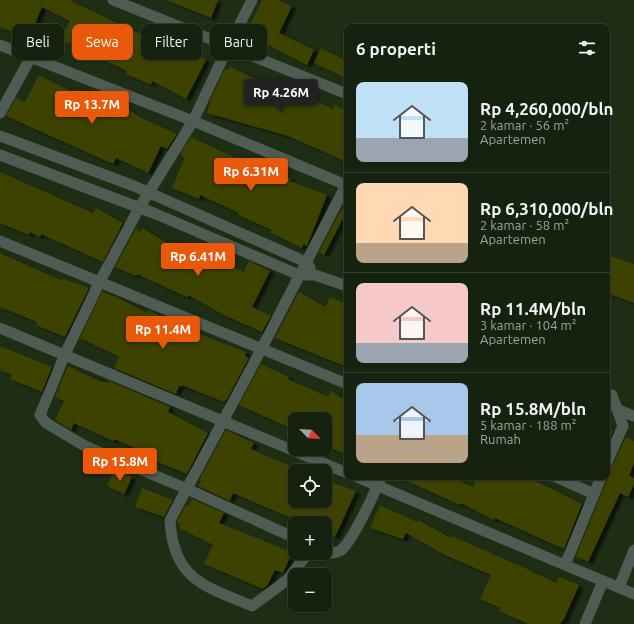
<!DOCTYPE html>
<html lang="id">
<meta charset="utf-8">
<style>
body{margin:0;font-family:Ubuntu,sans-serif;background:#1f2a19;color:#f1f3f6;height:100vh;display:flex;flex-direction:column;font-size:15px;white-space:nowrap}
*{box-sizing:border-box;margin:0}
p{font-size:13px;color:#9ea49f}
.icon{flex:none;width:22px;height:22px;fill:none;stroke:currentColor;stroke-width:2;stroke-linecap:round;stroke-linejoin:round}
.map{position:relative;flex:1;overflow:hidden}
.sheet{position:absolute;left:344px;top:24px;width:266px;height:456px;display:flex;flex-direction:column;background:#162210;border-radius:8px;box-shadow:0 1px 3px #0004,0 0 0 1px #353f30}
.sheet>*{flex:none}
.top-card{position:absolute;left:12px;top:24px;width:272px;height:36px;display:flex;gap:8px}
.needle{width:26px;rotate:115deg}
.tools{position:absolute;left:288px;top:412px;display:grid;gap:8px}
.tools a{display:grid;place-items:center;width:44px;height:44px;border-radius:8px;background:#162210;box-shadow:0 1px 3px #0004,0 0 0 1px #353f30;font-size:20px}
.price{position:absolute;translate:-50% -34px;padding:0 9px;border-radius:4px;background:#ea580c;color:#fff;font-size:13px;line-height:26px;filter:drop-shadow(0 1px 2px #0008)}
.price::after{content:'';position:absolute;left:50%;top:24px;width:12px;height:9px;margin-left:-6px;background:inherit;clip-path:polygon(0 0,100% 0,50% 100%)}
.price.selected{background:#222;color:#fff}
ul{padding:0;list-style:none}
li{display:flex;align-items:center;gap:12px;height:100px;padding:0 12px}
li+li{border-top:1px solid #353f30}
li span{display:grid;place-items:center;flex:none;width:112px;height:80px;border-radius:8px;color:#555}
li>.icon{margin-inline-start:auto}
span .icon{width:48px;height:48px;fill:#fffc;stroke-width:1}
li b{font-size:17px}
h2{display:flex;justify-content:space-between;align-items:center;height:48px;padding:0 12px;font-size:17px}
.chip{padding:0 14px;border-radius:8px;background:#162210;box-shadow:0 1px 3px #0004,0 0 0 1px #353f30;font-size:14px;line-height:36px}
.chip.selected{background:#ea580c;color:#fff}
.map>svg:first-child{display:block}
</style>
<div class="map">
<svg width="634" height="624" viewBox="0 0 634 624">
<defs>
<filter id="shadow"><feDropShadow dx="4.5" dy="2.5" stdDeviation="1" flood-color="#0009"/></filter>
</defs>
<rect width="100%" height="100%" fill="#1d2e15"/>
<g fill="#3e4300" filter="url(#shadow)">
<path d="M 0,0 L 69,0 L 174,50 L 176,46 L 206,60 L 186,99 L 152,81 L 151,85 L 126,74 L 127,71 L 61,40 L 70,21 L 42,7 L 29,39 L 0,27 Z"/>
<path d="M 167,0 L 218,0 L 211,18 Z"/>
<path d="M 262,0 L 278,0 L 292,6 L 279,33 L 314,50 L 307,65 L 246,34 Z"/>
<path d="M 321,48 L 347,61 L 347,69 L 343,77 L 314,63 Z"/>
<path d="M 230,67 L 295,97 L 297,92 L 333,109 L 335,105 L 347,111 L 347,162 L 288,136 L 207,113 L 211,99 L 225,69 L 228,70 Z"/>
<path d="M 39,75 L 73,92 L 75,90 L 108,107 L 114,99 L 140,117 L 177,134 L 167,149 L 161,146 L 148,173 L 116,158 L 113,164 L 6,116 L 16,98 L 25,102 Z"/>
<path d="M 191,137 L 259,169 L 262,164 L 291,179 L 290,181 L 327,195 L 307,246 L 303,244 L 302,248 L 270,232 L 272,230 L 238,215 L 239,213 L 200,195 L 199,199 L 172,188 L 185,157 L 180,155 Z"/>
<path d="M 0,172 L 93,213 L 96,208 L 123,223 L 103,262 L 41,234 L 40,237 L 30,232 L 29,235 L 0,223 Z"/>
<path d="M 347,205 L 347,210 L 324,255 L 319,252 L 340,212 Z"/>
<path d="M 142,228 L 172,246 L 173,242 L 244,272 L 249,261 L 270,271 L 252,307 L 271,316 L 262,332 L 224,315 L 188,295 L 187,297 L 137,274 L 136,276 L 115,267 L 136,229 L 140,232 Z"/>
<path d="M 0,253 L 58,279 L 64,279 L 89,288 L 65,337 L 36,325 L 37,322 L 0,307 Z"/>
<path d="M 607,255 L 634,264 L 634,303 L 607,293 Z"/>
<path d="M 102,292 L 116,297 L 147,313 L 148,310 L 214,340 L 246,352 L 245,356 L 249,358 L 227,399 L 224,402 L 182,385 L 182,387 L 179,386 L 176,394 L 114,368 L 119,357 L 80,338 Z"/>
<path d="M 299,292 L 326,307 L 330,297 L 347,304 L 347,367 L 275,338 Z"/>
<path d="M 0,346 L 52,367 L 42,392 L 10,379 L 12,375 L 0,370 Z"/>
<path d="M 261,364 L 289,377 L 288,379 L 328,397 L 331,391 L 347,401 L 347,455 L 325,445 L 325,419 L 295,419 L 295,430 L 239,405 Z"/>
<path d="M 68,366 L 102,382 L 108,383 L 109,381 L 170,407 L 168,412 L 208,433 L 187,474 L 153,460 L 154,456 L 114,439 L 113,441 L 74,423 L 71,430 L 55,420 L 64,401 L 55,397 Z"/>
<path d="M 607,427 L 613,431 L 607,445 Z"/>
<path d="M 226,430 L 254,443 L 251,449 L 295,468 L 295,501 L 325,501 L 325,480 L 356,491 L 335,537 L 325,533 L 325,523 L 302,523 L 233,493 L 230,501 L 198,486 L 201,481 L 199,480 Z"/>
<path d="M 626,437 L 634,441 L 634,463 L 629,476 L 634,478 L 634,484 L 628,497 L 620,493 L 588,562 L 576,556 L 607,480 L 607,469 L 613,465 Z"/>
<path d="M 115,469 L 132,477 L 124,494 L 107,486 Z"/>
<path d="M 398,477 L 450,477 L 473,487 L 478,477 L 527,477 L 582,504 L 564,549 L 495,518 L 494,520 L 461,503 L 460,505 Z"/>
<path d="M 142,488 L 173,500 L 164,517 L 135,507 Z"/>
<path d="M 192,499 L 224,513 L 219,523 L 292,552 L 283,573 L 275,570 L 267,586 L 263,589 L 204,564 L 213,545 L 179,528 L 181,524 L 177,522 L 186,505 L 189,506 Z"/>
<path d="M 380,505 L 417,522 L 418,520 L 451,538 L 452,536 L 527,569 L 556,583 L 559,577 L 579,585 L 564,619 L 560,624 L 528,624 L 499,611 L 500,608 L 480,599 L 491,575 L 445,555 L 406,533 L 403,539 L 370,528 Z"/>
</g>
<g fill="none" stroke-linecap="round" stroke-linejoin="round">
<g stroke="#4f5c54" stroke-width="11">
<path d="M 113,0 L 347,94"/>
<path d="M 252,0 L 228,47 L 193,121 L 139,208 L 99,283 L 65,354 L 40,415 L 46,423 L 85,446 L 187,489 L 295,538"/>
<path d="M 0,45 L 193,121 L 346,185"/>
<path d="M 0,113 L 31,57"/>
<path d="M 0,136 L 134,186 L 306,262 L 310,267"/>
<path d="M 0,155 L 156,214 L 299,275 L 315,275 L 347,286"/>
<path d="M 0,241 L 347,384"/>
<path d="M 0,328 L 347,473"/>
<path d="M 607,393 L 612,395 L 623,426 L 607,462"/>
<path d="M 618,410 L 634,416"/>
<path d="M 357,477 L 565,565"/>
<path d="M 556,477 L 594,494"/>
<path d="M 601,477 L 565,565 L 634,594"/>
<path d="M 325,552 C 329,554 335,553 340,551 C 352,543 375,492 381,477"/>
<path d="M 308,553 L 287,580 L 252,606 C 205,586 173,580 170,520 L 262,348 L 347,183"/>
<path d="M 619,587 L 634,550"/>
<path d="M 585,624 L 603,581"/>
</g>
</g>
</svg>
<div class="tools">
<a><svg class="needle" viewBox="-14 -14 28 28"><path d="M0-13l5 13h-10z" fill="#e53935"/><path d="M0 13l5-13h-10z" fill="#9ea49f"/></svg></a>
<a><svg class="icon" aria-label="locate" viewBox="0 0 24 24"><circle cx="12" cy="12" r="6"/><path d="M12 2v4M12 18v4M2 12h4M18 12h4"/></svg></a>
<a>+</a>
<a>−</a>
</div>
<b class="price selected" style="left:281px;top:113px">Rp 4.26M</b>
<b class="price" style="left:92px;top:125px">Rp 13.7M</b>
<b class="price" style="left:251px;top:192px">Rp 6.31M</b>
<b class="price" style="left:198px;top:277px">Rp 6.41M</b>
<b class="price" style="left:163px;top:350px">Rp 11.4M</b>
<b class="price" style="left:120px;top:482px">Rp 15.8M</b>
<div class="top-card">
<a class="chip">Beli</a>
<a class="chip selected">Sewa</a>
<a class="chip">Filter</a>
<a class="chip">Baru</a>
</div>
<section class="sheet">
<h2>6 properti<svg class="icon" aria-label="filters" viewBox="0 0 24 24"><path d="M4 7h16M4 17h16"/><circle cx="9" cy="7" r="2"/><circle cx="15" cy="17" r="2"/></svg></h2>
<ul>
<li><span style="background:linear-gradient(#bfe0f5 70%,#9aa5b1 0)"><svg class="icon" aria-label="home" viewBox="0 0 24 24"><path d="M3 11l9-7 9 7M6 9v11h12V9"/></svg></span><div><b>Rp 4,260,000/bln</b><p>2 kamar · 56 m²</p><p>Apartemen</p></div></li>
<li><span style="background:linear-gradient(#ffd9b3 75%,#b9a48a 0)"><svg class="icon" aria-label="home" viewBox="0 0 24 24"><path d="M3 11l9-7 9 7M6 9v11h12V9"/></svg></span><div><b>Rp 6,310,000/bln</b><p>2 kamar · 58 m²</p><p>Apartemen</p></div></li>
<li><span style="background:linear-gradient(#f6c9c9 75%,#9aa5b1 0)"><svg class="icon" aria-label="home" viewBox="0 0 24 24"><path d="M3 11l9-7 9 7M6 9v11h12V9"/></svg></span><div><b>Rp 11.4M/bln</b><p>3 kamar · 104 m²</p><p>Apartemen</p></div></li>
<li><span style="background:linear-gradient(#a9c7e8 65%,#b9a48a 0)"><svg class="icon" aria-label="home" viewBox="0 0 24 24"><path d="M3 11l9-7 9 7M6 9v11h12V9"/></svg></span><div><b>Rp 15.8M/bln</b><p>5 kamar · 188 m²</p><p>Rumah</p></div></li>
</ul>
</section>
</div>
